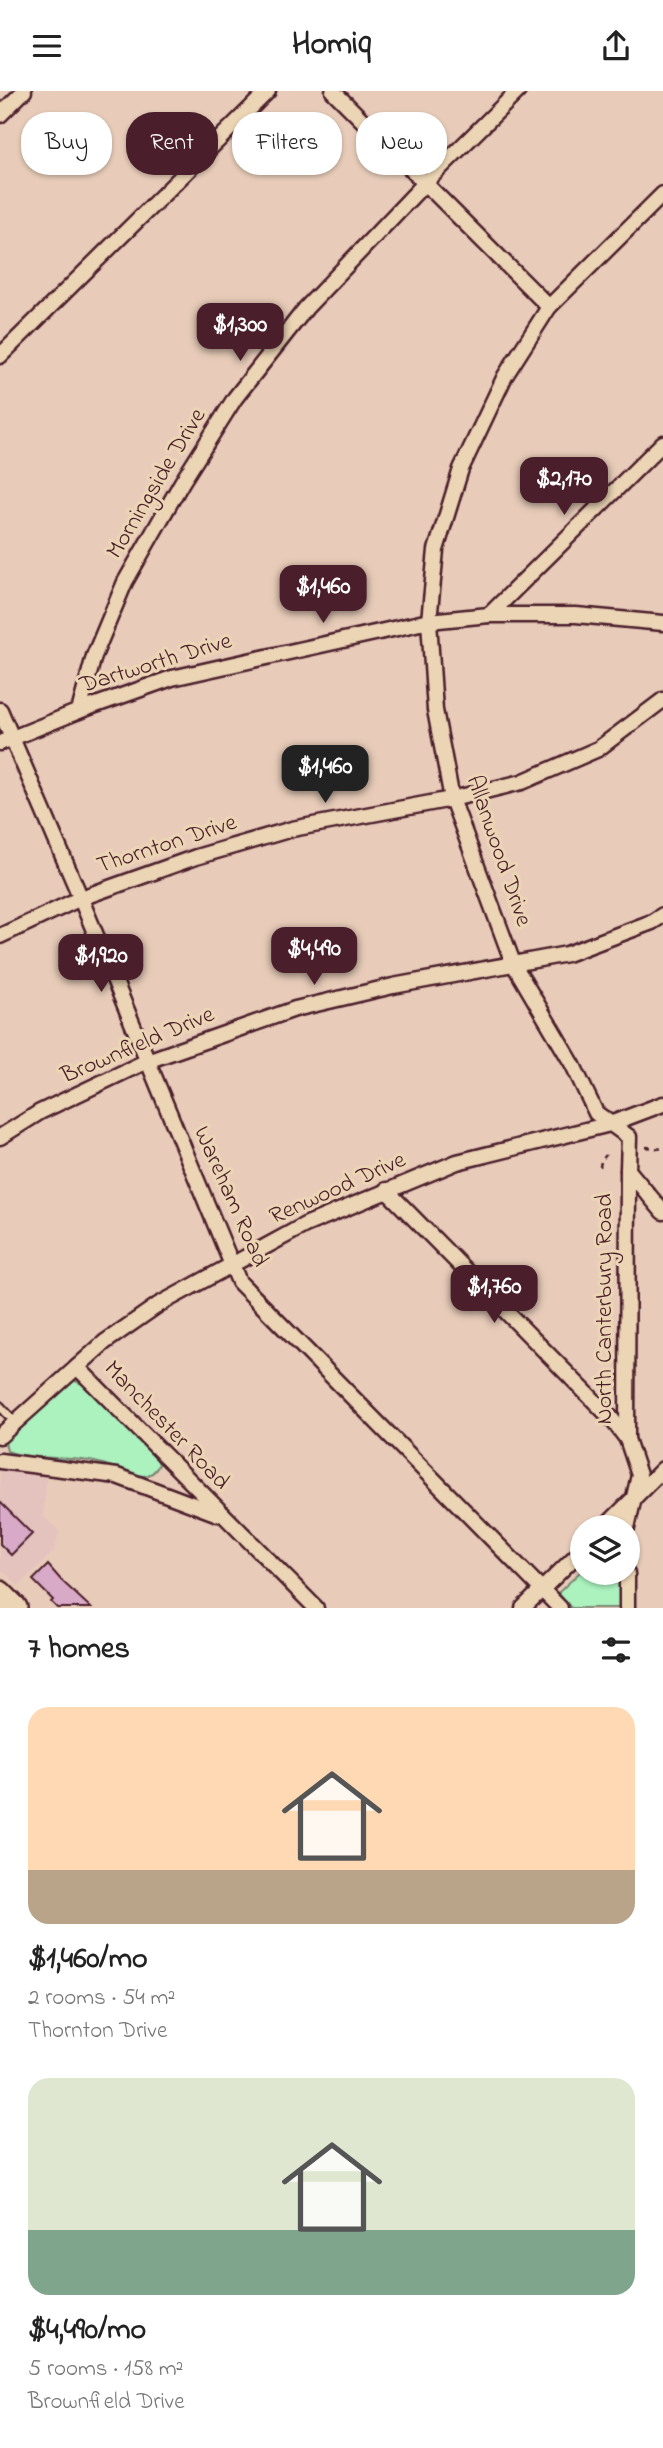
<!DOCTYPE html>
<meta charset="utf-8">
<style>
body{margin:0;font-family:"Indie Flower",sans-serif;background:#f2f2f2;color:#222;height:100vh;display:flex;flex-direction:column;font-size:26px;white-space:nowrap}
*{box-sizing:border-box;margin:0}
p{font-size:23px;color:#767676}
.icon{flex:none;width:38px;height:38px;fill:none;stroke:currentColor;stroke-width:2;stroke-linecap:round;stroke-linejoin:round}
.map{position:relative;height:1517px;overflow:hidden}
.drawer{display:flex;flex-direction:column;background:#fff;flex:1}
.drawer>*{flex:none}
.guide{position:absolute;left:21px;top:21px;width:621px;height:63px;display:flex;gap:14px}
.fabs{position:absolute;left:570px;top:1424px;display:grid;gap:14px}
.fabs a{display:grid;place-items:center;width:70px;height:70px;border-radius:50%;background:#fff;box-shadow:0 2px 5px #0004;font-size:35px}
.price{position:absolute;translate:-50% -60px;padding:0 16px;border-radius:14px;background:#4a1f2b;color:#fff;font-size:23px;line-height:46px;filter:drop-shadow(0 2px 4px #0008)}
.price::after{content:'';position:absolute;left:50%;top:42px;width:21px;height:16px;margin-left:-10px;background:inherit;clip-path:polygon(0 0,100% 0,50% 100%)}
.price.selected{background:#222;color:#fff}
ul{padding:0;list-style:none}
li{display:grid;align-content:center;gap:14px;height:371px;padding:0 28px}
li span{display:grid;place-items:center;height:217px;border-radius:21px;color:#555}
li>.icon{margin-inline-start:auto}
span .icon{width:126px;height:126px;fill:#fffc;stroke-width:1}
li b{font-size:30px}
h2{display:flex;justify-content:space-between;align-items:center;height:84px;padding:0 28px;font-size:30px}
.pill{padding:0 24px;border-radius:28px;background:#fff;box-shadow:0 2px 5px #0004;font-size:24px;line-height:63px}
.pill.selected{background:#4a1f2b;color:#fff}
header{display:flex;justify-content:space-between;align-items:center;height:91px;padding:0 28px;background:#fff;font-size:32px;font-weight:700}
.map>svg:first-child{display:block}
</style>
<header><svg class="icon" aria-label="menu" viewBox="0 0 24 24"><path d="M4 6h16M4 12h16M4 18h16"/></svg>Homiq<svg class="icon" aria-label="share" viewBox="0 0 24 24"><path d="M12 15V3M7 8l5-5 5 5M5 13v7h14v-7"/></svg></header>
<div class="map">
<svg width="663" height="1517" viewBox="0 0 663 1517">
<rect width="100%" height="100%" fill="#e8ccb9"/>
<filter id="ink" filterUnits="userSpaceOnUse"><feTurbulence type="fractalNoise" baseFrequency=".0143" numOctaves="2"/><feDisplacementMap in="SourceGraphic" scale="14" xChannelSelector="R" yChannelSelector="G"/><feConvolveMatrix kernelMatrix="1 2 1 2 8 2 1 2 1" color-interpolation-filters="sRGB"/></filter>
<g filter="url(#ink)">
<path fill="#e4c2be" d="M 0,1376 L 47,1380 L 43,1425 L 59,1440 L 54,1460 L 19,1495 L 0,1477 Z"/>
<g fill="#abf2be" stroke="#7a8874" stroke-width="2">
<path d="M 72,1289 L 83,1293 L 156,1366 L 159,1373 C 156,1380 151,1385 142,1385 C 127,1383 110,1374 95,1371 C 69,1365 29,1369 7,1360 L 5,1351 L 10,1343 Z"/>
<path d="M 583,1478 L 583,1482 L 619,1482 L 619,1517 L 571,1517 L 558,1502 Z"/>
</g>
<g fill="#d9a9c8" stroke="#4a1f2b" stroke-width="2">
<path d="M 0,1411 L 32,1443 L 11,1464 L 0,1453 Z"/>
<path d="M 48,1474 L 61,1489 L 91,1517 L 57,1517 L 51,1511 L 53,1509 L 33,1489 Z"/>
</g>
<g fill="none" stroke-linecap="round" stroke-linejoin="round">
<g stroke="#4a1f2b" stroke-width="12">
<path id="service" d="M 0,1315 L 15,1331"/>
</g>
<g stroke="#4a1f2b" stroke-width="19">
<g id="minor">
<path d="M 333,0 L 549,216"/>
<path d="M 0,24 L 24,0"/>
<path d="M 663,103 L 549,216 L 505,285 L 461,378 L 436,459 L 429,530 L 435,619 L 452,708 L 513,872 L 573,974 L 596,1022 L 629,1046 L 628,1079 L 663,1121"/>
<path d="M 0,265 L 268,0"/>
<path d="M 489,524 L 663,352"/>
<path d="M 0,619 L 76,796 L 239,1191 L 560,1517"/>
<path d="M 79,620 L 94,565 L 125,491 L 182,391 L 235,307 L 306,217 L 425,92 L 518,0"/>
<path d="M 0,652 L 79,620 L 172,587 L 429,530 L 489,524 L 576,524 L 663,532"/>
<path d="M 0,845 L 81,807 L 196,766 L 292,738 L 452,708 L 522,691 L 598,658 L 663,609"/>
<path d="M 0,1046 L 40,1021 L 147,970 L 295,918 L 393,895 L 567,863 L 652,831 L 663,824"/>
<path d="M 386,1099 L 611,1327 L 627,1348"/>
<path d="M 77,1276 L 316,1517"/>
<path d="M 0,1345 L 105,1251 L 158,1214 L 305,1134 L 457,1071 L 610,1033 L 663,1013"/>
<path d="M 0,1370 L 117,1385 L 218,1423"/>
<path d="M 604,1437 L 663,1378"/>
<path d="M 627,1437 L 639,1384 L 627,1348 L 628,1079"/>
<path d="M 523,1517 L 583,1458"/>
<path d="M 627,1517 L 627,1482"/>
</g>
</g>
<g stroke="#4a1f2b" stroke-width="28">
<path id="primary" d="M 0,1502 L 15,1517"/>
</g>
<g stroke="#4a1f2b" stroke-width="2.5" stroke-dasharray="5 5" stroke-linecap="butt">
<path d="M 646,1056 L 663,1058"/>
<path d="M 600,1076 L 601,1070 L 606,1064"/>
</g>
<use href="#service" stroke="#ecd5b5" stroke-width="7"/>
<use href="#minor" stroke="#ecd5b5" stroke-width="14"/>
<use href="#primary" stroke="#ecd5b5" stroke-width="23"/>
</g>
</g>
<g text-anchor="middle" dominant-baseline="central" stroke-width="6" stroke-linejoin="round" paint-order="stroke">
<g font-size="24" fill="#4a1f2b" stroke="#ecd5b5">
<text transform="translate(157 393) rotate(-59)">Morningside Drive</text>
<text transform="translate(156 573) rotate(-17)">Dartworth Drive</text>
<text transform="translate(167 754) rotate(-18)">Thornton Drive</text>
<text transform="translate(498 760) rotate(71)">Allanwood Drive</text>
<text transform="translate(138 955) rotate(-23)">Brownfield Drive</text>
<text transform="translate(338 1098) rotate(-24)">Renwood Drive</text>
<text transform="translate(230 1106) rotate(66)">Wareham Road</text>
<text transform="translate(605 1218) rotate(-90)">North Canterbury Road</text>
<text transform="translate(166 1335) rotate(46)">Manchester Road</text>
</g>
</g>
</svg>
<div class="fabs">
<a><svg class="icon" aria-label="layers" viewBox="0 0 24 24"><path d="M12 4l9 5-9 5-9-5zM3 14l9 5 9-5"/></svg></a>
</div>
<b class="price" style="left:240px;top:272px">$1,300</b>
<b class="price" style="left:564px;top:426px">$2,170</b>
<b class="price" style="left:323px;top:534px">$1,460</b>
<b class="price selected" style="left:325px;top:714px">$1,460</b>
<b class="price" style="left:314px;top:896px">$4,490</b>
<b class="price" style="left:101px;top:903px">$1,920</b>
<b class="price" style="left:494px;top:1234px">$1,760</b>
<div class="guide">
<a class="pill">Buy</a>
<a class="pill selected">Rent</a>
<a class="pill">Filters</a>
<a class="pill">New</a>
</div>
</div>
<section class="drawer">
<h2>7 homes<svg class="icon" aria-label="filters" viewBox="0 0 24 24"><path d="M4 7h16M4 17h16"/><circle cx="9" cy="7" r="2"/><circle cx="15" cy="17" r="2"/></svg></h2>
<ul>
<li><span style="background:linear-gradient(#ffd9b3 75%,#b9a48a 0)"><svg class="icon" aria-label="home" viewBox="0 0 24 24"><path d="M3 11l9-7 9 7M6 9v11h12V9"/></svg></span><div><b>$1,460/mo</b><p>2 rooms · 54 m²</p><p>Thornton Drive</p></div></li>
<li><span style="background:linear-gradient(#dfe7d0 70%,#7fa58c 0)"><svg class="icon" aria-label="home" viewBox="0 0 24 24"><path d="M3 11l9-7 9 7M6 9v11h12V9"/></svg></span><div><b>$4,490/mo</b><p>5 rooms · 158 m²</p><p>Brownfield Drive</p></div></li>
</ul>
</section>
